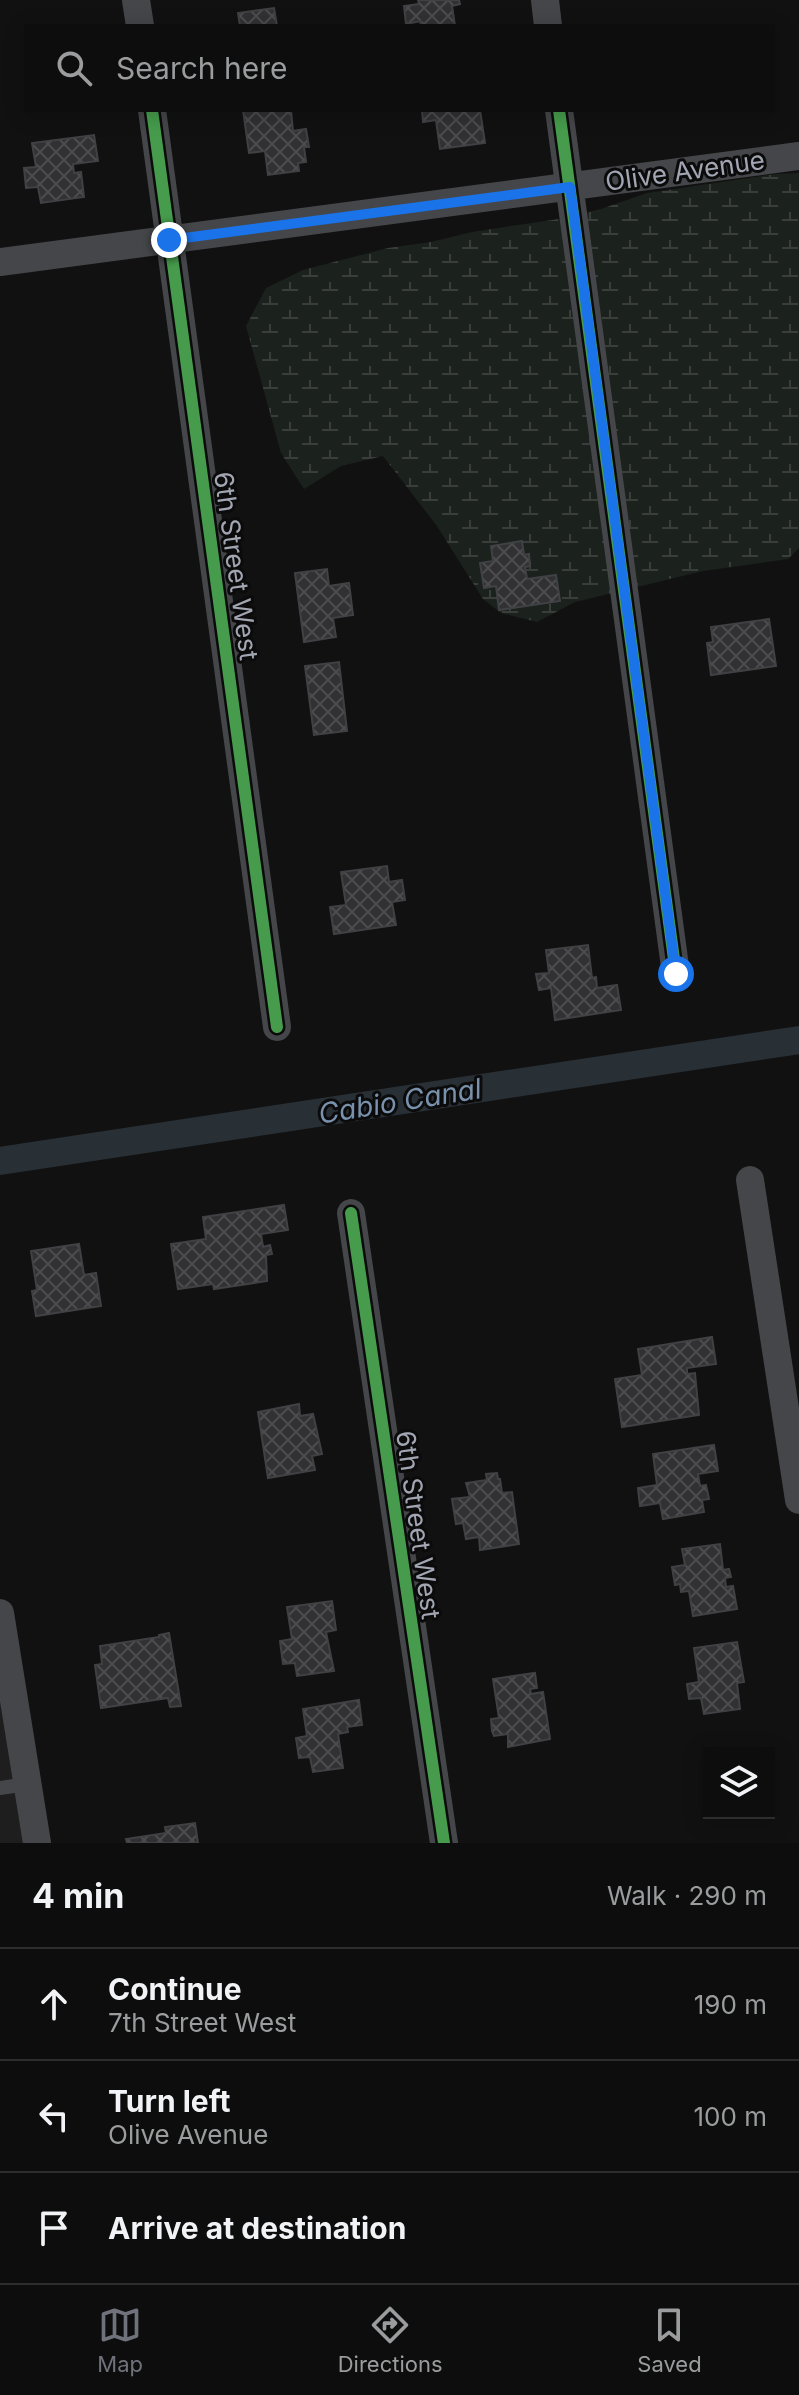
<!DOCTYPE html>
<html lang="en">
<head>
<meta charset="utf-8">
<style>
  :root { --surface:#0d0d0d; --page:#1b1b1b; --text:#f1f3f6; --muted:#9a9c9d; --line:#2d2d2e; --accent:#6f727a }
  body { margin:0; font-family:Inter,sans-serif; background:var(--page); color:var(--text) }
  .controls { position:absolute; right:24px; bottom:24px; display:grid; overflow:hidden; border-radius:0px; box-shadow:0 4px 20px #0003 }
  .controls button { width:72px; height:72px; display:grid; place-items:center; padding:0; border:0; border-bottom:2px solid var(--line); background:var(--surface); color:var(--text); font:40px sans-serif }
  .stop { position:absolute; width:24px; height:24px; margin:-18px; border:6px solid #1a73e8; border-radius:50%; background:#fff }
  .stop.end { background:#1a73e8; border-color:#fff; box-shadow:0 2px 8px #0008 }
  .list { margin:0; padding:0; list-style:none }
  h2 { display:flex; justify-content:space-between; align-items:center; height:104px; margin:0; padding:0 32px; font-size:34px }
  h2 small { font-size:26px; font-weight:400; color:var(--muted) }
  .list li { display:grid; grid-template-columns:52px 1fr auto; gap:24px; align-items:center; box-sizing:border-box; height:112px; padding:0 32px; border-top:2px solid var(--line) }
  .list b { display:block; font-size:30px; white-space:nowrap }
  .list p { margin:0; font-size:26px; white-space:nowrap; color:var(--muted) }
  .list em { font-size:26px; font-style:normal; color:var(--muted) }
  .icon { flex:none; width:44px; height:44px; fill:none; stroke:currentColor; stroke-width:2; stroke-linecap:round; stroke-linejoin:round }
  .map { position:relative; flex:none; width:799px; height:1843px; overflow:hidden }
  .search { position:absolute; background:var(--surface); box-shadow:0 4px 20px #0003; left:24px; right:24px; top:24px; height:88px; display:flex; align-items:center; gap:20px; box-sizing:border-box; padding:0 28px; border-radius:0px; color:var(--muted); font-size:30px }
  .sheet { height:440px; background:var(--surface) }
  nav { display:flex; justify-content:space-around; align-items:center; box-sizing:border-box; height:112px; border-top:2px solid var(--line); background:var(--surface); font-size:22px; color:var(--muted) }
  nav a { display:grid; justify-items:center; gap:4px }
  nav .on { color:var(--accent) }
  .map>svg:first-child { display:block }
  .built { fill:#1e1e1f }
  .wetland { fill:url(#wetland-marsh) }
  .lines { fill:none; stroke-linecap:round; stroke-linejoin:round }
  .canal { stroke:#282f35; stroke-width:28 }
  .building { fill:url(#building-cross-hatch); stroke:#404144; stroke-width:2 }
  .lane { stroke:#454649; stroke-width:14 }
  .street { stroke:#454649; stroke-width:28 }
  .cycleway-casing { stroke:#0b0b0c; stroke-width:17 }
  .cycleway { stroke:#469c4c; stroke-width:12 }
  .route { stroke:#1a73e8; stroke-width:10 }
  .labels { text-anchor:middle; stroke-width:6; stroke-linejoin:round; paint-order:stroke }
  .street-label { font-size:26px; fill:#a2a6b2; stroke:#0b0b0c }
  .water-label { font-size:28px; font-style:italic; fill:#7991ac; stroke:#0b0b0c }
</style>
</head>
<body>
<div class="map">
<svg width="799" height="1843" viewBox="0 0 799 1843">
  <defs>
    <pattern id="wetland-marsh" width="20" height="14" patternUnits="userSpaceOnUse" patternTransform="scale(2)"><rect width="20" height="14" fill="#1b211c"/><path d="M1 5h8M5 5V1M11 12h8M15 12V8" fill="none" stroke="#393e3b"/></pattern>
    <pattern id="building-cross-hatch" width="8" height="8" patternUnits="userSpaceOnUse" patternTransform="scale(2)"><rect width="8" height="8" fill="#313133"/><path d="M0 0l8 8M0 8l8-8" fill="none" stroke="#4c4c4e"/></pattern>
  </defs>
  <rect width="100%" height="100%" fill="#111"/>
  <path class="built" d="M0 1649 32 1843H0Z"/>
  <path class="wetland" d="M799 173V548L788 559 703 571 575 602 537 622 501 613 483 599 437 526 383 456 341 466 304 489 281 453 246 326 266 288 303 270 388 248 431 242 472 232 559 219 601 209 647 193 776 174Z"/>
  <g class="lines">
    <path class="canal" d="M0 1161 799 1040"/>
  </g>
  <path class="building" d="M418 0H459L460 4 452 6 455 26H420L421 21 406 24 404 6 419 4Z
    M274 8 277 26H240L238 13Z
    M243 110H291L293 131 306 129 309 147H304L306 162 298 163 299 171 268 175 265 151 249 153Z
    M422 110H480L485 143 440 149 436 120 423 122Z
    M94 135 98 161 73 164 74 173 81 172 84 197 41 203 38 187 26 188 24 168 36 167 32 143Z
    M522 541 524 555 529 554 530 566 525 567 527 579 556 575 560 601 499 610 496 586 484 588 480 563 493 561 491 546Z
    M327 569 329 586 349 583 353 615 333 618 336 637 304 642 295 573Z
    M769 619 776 666 711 675 707 643 713 642 711 627Z
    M339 662 347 731 314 735 305 666Z
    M387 866 389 882 402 880 405 900 392 902 396 925 334 934 330 907 346 905 341 872Z
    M588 945 592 978 596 977 597 988 617 985 621 1010 555 1020 551 988 539 990 536 974 549 973 546 950Z
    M284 1205 288 1230 261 1234 263 1247 270 1245 272 1254 266 1255 267 1281 214 1289 213 1284 178 1289 171 1244 206 1239 203 1217Z
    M79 1244 84 1275 96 1273 101 1306 36 1316 32 1291 37 1290 31 1251Z
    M712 1337 716 1364 687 1368V1374L695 1373 699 1415 622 1427 615 1379 642 1375 638 1349Z
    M299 1404 300 1416 313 1414 322 1454 312 1456 315 1470 268 1478 258 1412Z
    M714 1445 718 1471 698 1474 700 1486 706 1485 709 1499 702 1500 704 1512 663 1519 660 1503 640 1506 638 1488 657 1485 653 1454Z
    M497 1473 498 1479H500L502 1493 512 1492 519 1544 480 1550 479 1537 466 1539 463 1523 456 1524 452 1499 470 1497 466 1483 487 1480 486 1474Z
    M720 1544 723 1570 729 1569 731 1577 725 1578 726 1587 733 1586 737 1609 693 1616 689 1591 681 1592 680 1584 675 1585 672 1567 685 1565 682 1549Z
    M332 1601 336 1630 326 1632 334 1671 297 1676 295 1663 283 1664 280 1641 292 1639 287 1607Z
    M169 1633 181 1706 170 1707 168 1698 101 1708 95 1665 102 1664 100 1646 159 1637V1635Z
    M737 1642 744 1682 737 1683 740 1709 704 1714 701 1698 689 1699 687 1684 699 1682 694 1648Z
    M535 1673 537 1688 530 1689 531 1694 543 1692 550 1739 508 1747V1734L494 1736 492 1731 491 1719 499 1718 493 1679Z
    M359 1700 362 1725 347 1727 348 1732 338 1734 343 1768 313 1772 310 1757 299 1758 296 1738 307 1736 303 1709Z
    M195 1823 198 1843H127L126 1839 166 1833 165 1827Z"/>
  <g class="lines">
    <path class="lane" d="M0 1788 27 1784"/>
    <path class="street" d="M136 0 140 26
      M545 0 548 26
      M152 110 277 1027
      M559 110 676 974
      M0 262 799 156
      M750 1180 799 1500
      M351 1213 444 1843
      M0 1613 37 1843"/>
    <g class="cycleway-casing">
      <path id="cycleway" d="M152 110 277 1027
        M559 110 676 974
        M351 1213 444 1843"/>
    </g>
    <use href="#cycleway" class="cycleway"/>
  </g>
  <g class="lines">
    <path class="route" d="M169 240 570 187 676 974"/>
  </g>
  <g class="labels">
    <g class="street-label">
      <text transform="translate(685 171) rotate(-8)" y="9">Olive Avenue</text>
      <text transform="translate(236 566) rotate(82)" y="9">6th Street West</text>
      <text transform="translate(418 1525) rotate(82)" y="9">6th Street West</text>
    </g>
    <g class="water-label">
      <text transform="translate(400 1101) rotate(-9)" y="10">Cabio Canal</text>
    </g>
  </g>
</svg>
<div class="controls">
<button><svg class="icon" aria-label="layers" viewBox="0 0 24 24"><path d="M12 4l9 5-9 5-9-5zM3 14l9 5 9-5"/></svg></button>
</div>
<div class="stop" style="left:676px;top:974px"></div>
<div class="stop end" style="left:169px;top:240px"></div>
<div class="search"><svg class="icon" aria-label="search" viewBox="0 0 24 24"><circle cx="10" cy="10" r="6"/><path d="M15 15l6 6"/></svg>Search here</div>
</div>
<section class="sheet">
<h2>4 min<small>Walk · 290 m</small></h2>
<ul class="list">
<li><svg class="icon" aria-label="ahead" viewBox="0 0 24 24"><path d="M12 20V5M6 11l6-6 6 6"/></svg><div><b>Continue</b><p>7th Street West</p></div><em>190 m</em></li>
<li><svg class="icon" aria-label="left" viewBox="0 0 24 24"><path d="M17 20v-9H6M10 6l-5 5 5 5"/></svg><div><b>Turn left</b><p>Olive Avenue</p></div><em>100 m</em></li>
<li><svg class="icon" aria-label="arrive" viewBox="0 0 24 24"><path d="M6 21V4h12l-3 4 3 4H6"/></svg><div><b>Arrive at destination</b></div></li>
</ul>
</section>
<nav>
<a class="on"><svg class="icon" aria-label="map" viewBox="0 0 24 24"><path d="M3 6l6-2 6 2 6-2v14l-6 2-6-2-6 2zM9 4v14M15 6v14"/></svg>Map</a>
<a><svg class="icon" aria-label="directions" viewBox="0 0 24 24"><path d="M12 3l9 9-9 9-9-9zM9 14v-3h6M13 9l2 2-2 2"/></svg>Directions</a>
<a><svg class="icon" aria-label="saved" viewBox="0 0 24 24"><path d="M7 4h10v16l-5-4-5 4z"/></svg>Saved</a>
</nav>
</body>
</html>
